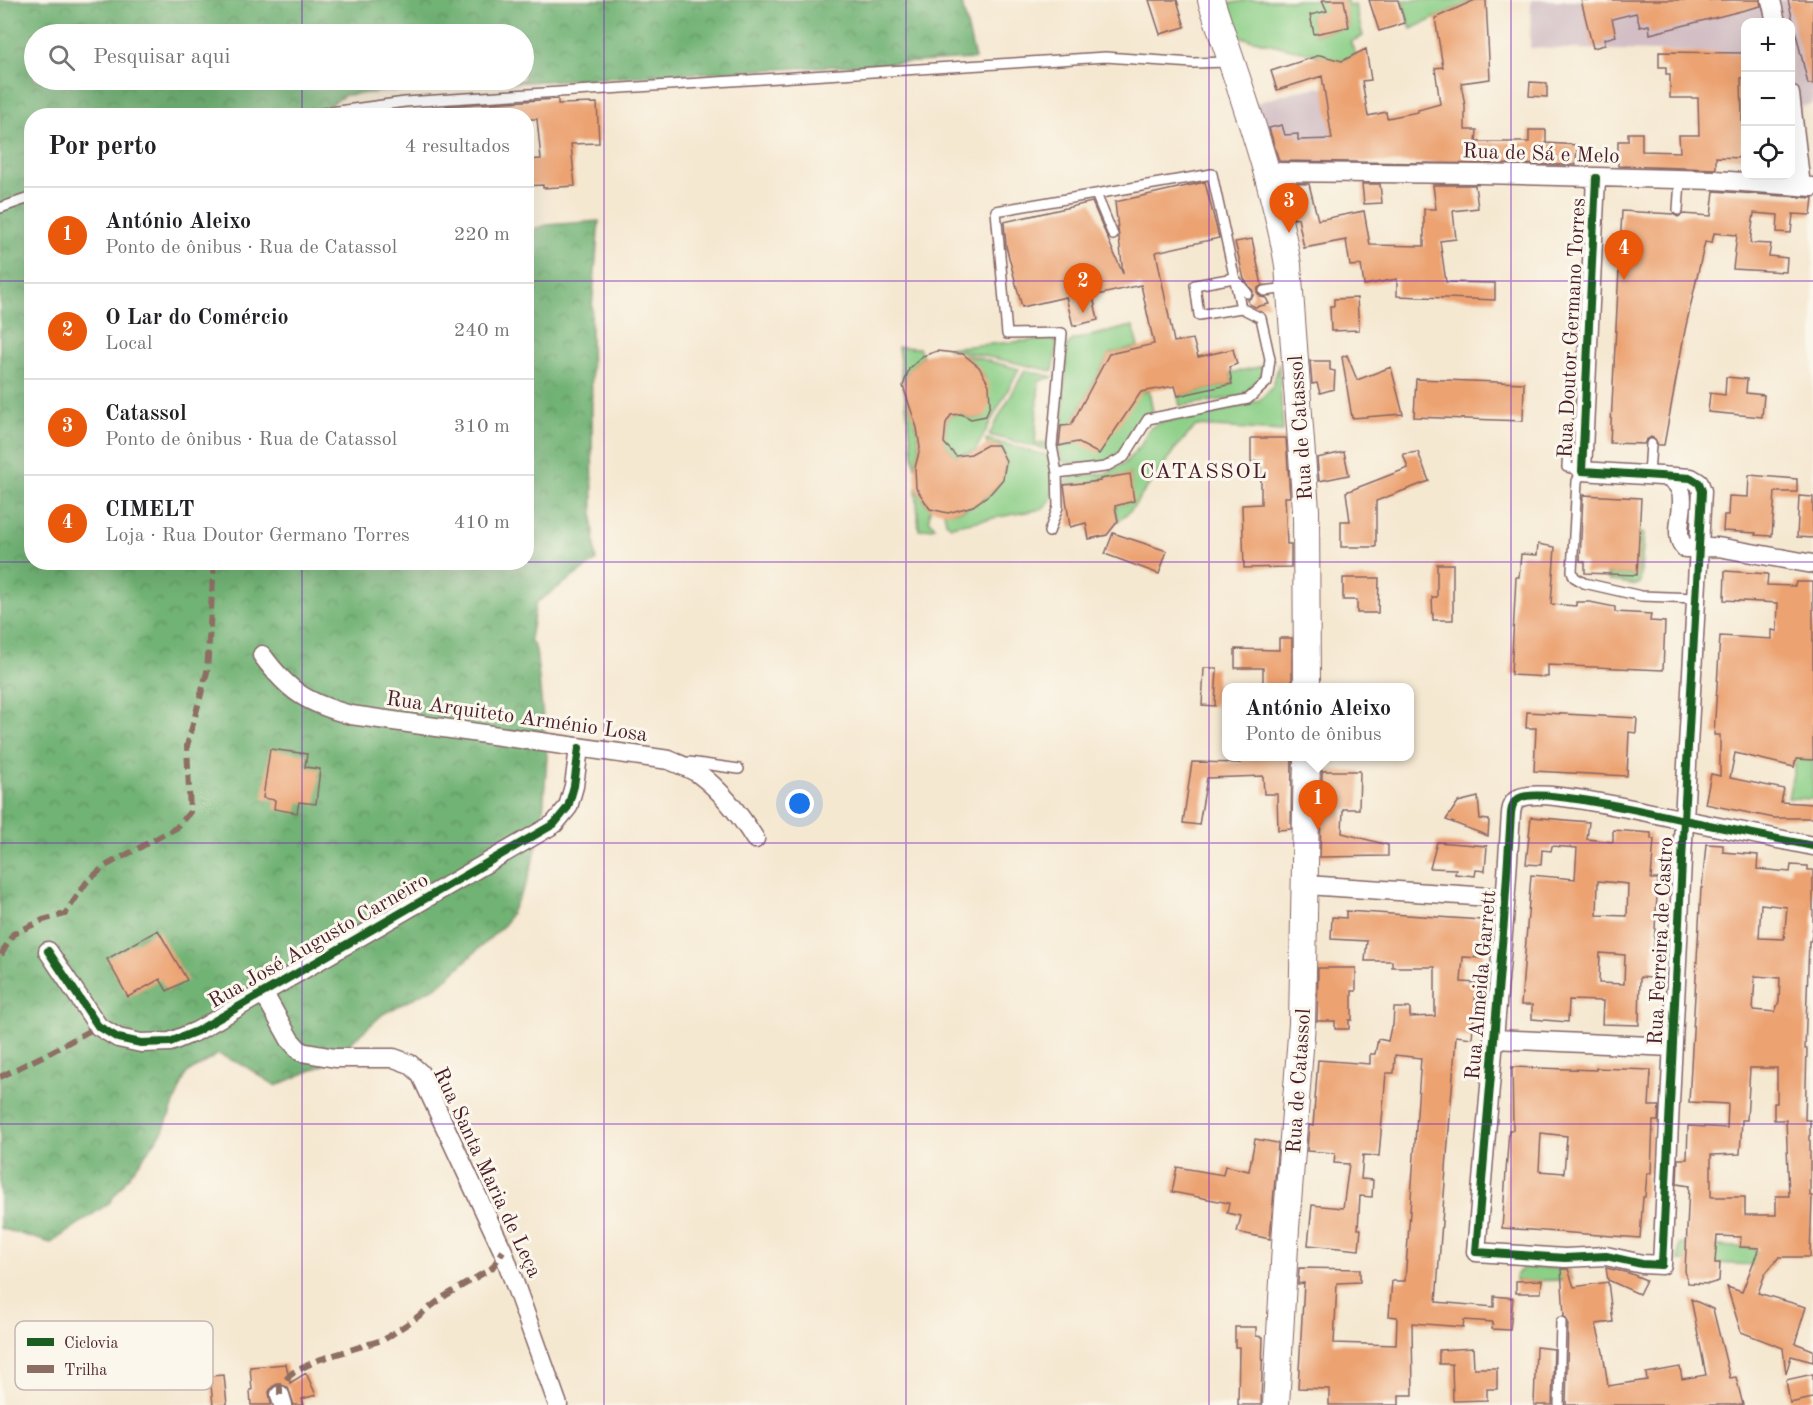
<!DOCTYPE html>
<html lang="pt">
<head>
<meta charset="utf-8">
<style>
  :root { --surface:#fff; --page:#f6f6f6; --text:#202124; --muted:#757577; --line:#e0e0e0; --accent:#ea580c }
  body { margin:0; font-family:"Old Standard TT",serif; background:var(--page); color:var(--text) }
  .controls { position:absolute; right:18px; top:18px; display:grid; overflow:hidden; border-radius:12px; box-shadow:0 6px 24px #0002 }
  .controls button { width:54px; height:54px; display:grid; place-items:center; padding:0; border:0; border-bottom:2px solid var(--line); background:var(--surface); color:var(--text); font:30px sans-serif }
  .you { position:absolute; left:800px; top:804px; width:21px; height:21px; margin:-15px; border:4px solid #fff; border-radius:50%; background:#1a73e8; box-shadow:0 0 0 9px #1a73e833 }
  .badge { display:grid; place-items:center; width:39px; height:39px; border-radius:50%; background:var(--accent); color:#fff; font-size:20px; font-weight:700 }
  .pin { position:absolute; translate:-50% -50px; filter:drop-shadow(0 2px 3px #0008) }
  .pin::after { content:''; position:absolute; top:32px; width:21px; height:18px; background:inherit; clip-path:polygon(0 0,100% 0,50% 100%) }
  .popup { position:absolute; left:1222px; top:683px; width:192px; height:78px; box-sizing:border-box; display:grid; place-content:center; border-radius:12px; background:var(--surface); filter:drop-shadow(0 2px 4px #0005); font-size:20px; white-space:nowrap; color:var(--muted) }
  .popup b { font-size:22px; color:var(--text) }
  .popup::after { content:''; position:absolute; left:50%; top:100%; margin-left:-12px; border:12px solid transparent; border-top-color:var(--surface) }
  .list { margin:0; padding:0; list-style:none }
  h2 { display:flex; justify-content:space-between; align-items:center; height:78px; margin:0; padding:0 24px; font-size:26px }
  h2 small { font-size:20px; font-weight:400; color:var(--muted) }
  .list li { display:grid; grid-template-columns:39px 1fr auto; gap:18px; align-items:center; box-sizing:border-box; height:96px; padding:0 24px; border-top:2px solid var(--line) }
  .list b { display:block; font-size:22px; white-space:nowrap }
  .list p { margin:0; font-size:20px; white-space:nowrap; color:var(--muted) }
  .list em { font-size:20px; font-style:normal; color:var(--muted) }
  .icon { flex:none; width:33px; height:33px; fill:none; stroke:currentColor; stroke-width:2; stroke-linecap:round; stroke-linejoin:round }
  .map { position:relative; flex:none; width:1813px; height:1405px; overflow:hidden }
  .search { position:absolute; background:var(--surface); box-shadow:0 6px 24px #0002; left:24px; top:24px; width:510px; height:66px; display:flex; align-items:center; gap:15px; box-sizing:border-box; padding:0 21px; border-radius:33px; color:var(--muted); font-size:22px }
  .panel { position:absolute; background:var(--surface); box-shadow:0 6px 24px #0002; left:24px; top:108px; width:510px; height:462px; border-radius:24px }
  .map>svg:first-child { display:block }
  .industrial { fill:#d2bec4 }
  .green { fill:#8ccf87; stroke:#6b7759; stroke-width:1.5; fill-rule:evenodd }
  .forest { fill:url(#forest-crowns); stroke:#5e6850; stroke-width:1.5; fill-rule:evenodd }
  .building { fill:#eca271; fill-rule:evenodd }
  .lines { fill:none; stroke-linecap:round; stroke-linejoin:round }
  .service-casing { stroke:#866565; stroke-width:12 }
  .minor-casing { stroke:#866565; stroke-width:21 }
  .secondary-casing { stroke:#866565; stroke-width:28 }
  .service { stroke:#fff; stroke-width:9 }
  .minor { stroke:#fff; stroke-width:18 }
  .secondary { stroke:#fff; stroke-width:26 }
  .quiet { stroke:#8d6e63; stroke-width:6; stroke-dasharray:12 6; stroke-linecap:butt }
  .cycleway-casing { stroke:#fbf7ec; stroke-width:11 }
  .cycleway { stroke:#1b5e20; stroke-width:8 }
  .grid { fill:none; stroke:#7b2cbf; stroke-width:1.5; stroke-opacity:0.55 }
  .labels { text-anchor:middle; stroke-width:6; stroke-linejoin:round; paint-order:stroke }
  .street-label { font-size:21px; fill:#4a1f2b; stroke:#fbf7ec }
  .neighbourhood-label { font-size:22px; letter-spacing:1.5px; fill:#4a1f2b; stroke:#fbf7ec }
  .key { fill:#fbf7ec; stroke:#c6b6b2; stroke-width:1.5 }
  .key-label { font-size:16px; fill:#4a1f2b }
</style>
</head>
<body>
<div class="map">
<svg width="1813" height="1405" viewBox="0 0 1813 1405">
  <defs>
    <pattern id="forest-crowns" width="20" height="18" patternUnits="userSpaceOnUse" patternTransform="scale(1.5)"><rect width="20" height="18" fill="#71b274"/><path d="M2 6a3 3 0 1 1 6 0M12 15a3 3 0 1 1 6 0" fill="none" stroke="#5f905f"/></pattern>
  </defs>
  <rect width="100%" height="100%" fill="#fbf7ec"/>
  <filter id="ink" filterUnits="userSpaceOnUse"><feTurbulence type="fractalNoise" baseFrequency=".0167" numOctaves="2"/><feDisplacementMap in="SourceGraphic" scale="12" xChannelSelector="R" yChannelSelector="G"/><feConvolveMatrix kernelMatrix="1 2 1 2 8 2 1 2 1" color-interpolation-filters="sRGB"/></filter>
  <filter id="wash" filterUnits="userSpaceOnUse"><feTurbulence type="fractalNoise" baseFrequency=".008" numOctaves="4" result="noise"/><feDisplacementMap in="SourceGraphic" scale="24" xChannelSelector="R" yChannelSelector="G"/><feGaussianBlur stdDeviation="1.35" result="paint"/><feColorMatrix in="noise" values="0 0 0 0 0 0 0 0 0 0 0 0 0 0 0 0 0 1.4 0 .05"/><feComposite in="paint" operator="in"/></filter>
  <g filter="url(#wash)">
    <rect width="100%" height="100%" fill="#f5e8d1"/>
    <path class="industrial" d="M1531 0H1769L1774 22H1746L1745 53 1530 48Z
      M1772 0H1813V104L1795 108 1791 84 1790 22H1778Z
      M1344 84 1358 171 1279 170 1247 106 1295 91Z"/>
    <path class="green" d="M1247 0H1347L1348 6 1355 5 1363 36 1350 42 1356 54 1342 61 1233 35 1223 5ZM1345 8 1349 27 1315 34 1310 15Z
      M1402 0H1475L1411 29Z
      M1133 326 1138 347 1109 354 1071 425 1062 426 1067 345 1073 340Z
      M1046 339 1055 340 1057 346 1053 371 947 348Z
      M898 347 919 348 923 356 909 369 903 386 917 428 920 448 915 468Z
      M963 354 1019 369 975 451 956 456 944 443 946 423 951 415 961 414 971 419 985 416C989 382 991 376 963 354Z
      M1279 363 1283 431 1196 426 1175 449 1131 510 1118 521 1115 506 1133 501 1130 474 1099 479 1100 485 1079 483 1062 485 1065 481 1073 477 1107 473 1125 463 1141 445 1148 430 1158 423 1218 412 1260 400 1273 386Z
      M1264 366 1259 383 1239 397 1180 406 1178 396 1232 384 1230 373Z
      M1025 370 1053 377 1039 381 1035 444 1049 442V450L989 435Z
      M1149 391 1153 412 1145 414 1121 454 1107 463 1079 464 1063 462 1057 446 1077 442 1141 392Z
      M986 439 1049 456C1051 473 1060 500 1042 509L951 526 946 522 944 512C969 515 1006 489 1006 463 1006 457 1001 450 999 445H987Z
      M916 488 930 509 929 519 935 527 919 530Z
      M1639 533H1644L1640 583 1636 585 1609 580 1607 578V574L1637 575Z
      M1796 759 1813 760V799L1788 798Z
      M1679 1244 1754 1248 1758 1253 1753 1265 1678 1261Z
      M1524 1267 1568 1269 1572 1280 1516 1281 1515 1276Z"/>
    <path class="forest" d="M0 0H961L975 59 468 85 345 95 323 109 324 115 32 116V562H526L527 231 547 225 599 221 591 321 593 522 596 561 536 603 530 639 536 650 547 757 542 827 527 882 505 924 441 984 383 1014 328 1063 276 1086 245 1066 218 1054 186 1074 163 1131 109 1203 51 1243 0 1228ZM34 34H524V80H34Z"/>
    <g id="blocks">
      <path class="building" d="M1149 0H1177L1185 27 1160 34Z
        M1322 0H1344L1349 27 1314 34 1310 15 1327 11Z
        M1369 0H1398L1405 23 1379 31Z
        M1475 0H1486L1490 79 1461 83 1465 106V130H1477L1476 142H1529V130H1546V143L1577 145 1576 165 1279 161 1269 128 1282 125 1285 135 1298 134V140L1332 139 1322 76 1277 90 1271 71 1320 55 1342 61 1366 49 1371 80 1362 81 1368 116 1386 112 1387 118 1418 112V110L1440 104 1435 68 1443 67 1435 18Z
        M1581 0H1760L1761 6 1650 34 1649 25 1640 27 1636 13 1612 19 1616 36 1605 39V45L1593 48Z
        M1788 0H1813V84H1808Z
        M1659 52 1746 53V78H1741L1743 158 1716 157V169L1618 166V141H1628V133H1642V151L1680 152 1679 135H1699L1698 98H1670V74H1666V67H1659Z
        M1530 82 1547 83V97L1529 96Z
        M558 99V104L597 103 599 143 571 144 575 186 543 188V185L526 186V160L541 159 537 119H526V116H446V106Z
        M1205 182 1219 238 1156 252 1174 342 1193 339 1198 357 1233 349 1237 364 1229 367 1232 384 1178 396 1175 386 1141 392 1099 454 1077 442 1059 446 1061 426 1071 425 1109 354 1154 344 1141 285 1093 296 1098 320 1073 326 1066 297 1022 307 1006 246 1004 222 1092 202 1123 274 1115 202Z
        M1285 183 1309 184 1318 220 1364 211 1370 245 1424 246V209H1436L1433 185H1475L1478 208 1453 211 1456 239 1440 241 1446 282 1495 283V300L1397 296V279L1364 285 1361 265 1350 266 1346 240 1304 248 1298 218 1294 219Z
        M1362 184H1380L1382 203 1364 204Z
        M1714 191 1813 198 1811 215 1793 214 1791 233 1777 232 1778 215 1754 213 1750 243 1771 244 1769 256 1787 258 1786 272 1733 269 1737 235 1714 233 1712 243 1705 242 1685 330 1664 445H1658L1655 439 1651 437 1646 440 1644 444 1610 443 1622 211 1673 214 1678 217 1683 214 1711 216Z
        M1252 239 1262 285 1258 288 1257 292 1261 297 1266 298 1269 304 1255 307 1249 304 1248 300 1253 296V291L1244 279 1235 242Z
        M1357 298 1359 330 1331 331 1330 306H1334V299Z
        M937 351 963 354 979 367 989 385 990 405 986 416 971 419 961 414 951 415 946 423 944 443 956 456 971 454 987 445H998L1006 461 1003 479 991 493 973 506 948 513 930 509 916 488 915 468 920 448 917 428 903 386 909 369 923 356Z
        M1347 355 1357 380 1391 367 1403 414 1352 418 1342 357Z
        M1310 361H1330V370L1335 371 1334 389 1320 393 1317 383 1312 384Z
        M1726 377 1747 379 1746 393 1764 395 1762 417 1708 412 1710 393 1725 395Z
        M1416 379 1524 383 1523 421 1414 417Z
        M1251 438H1286L1290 497H1285L1287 544H1291V567L1244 568 1242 505 1261 504V461L1251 462Z
        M1344 452 1349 475 1319 481 1317 458Z
        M1418 452 1429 481 1376 501V547H1341V521H1350L1346 492 1408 468 1403 454Z
        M1130 474 1134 501 1115 506 1118 521 1107 535 1089 539 1086 523 1070 527 1064 485 1100 481V479Z
        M1749 475 1797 479V492H1775L1772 536 1755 535 1756 533 1723 531 1724 515H1728L1729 496 1748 497Z
        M1583 495 1641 498 1637 575 1585 573V562L1580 561Z
        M1799 496 1813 497V538L1797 537Z
        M1113 533 1167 551 1159 574 1105 554Z
        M1538 544 1555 547 1551 604 1576 606V602H1590L1615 607V612L1651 614 1650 621 1665 622 1663 670 1548 665V677L1511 675 1516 577H1519L1521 554 1537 555Z
        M1437 564H1453V620H1433L1432 597H1437Z
        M1725 571 1768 574 1767 585 1795 586 1796 582H1813V760L1796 759 1794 767 1735 753 1730 778 1784 789 1781 802 1813 804V818H1774L1705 804 1711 774 1720 776V735H1714L1720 636 1772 639V630L1777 631 1778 603 1724 600Z
        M1343 578H1379L1378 613H1357V600H1343Z
        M1279 638H1292V687H1263V668H1235V649L1279 650Z
        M1204 668H1217L1215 706 1202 705Z
        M1527 712 1637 718 1636 733 1629 732 1627 776 1534 771 1536 728H1526Z
        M270 749 307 754 305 767 320 769 316 804 299 802 297 813 274 809 275 800 263 798Z
        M1240 756H1292L1291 829 1278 830 1277 794H1264L1263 776 1207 778 1199 825 1183 823 1192 762 1240 763Z
        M1322 771H1360L1359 809H1343L1342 833 1388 845V856L1320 857Z
        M1478 797 1480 819 1489 820 1488 836 1446 820 1458 802Z
        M1531 817 1589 822 1587 839 1613 842V830L1651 833V839H1654L1651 879H1658L1652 978 1640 977 1639 1025 1602 1024 1603 1001 1569 1000 1568 1022 1532 1019V1005H1521L1531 875 1575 879 1577 848 1552 846 1551 851 1542 850 1541 865 1526 864ZM1598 881 1628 884 1627 916 1597 915ZM1600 953 1625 955 1624 984 1599 983Z
        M1437 842 1487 846 1485 871 1476 870 1475 876 1455 874 1456 869 1430 868Z
        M1706 844 1723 845V852L1758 855 1757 869 1790 872 1791 865 1808 866V870H1813V925L1811 941H1809L1805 1049H1807L1805 1120H1810V1196H1812L1810 1257H1779L1765 1274 1758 1293 1806 1307 1795 1343 1813 1350V1362L1791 1356 1786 1374 1783 1348 1741 1332 1727 1287 1742 1292 1759 1248 1740 1247 1741 1237 1717 1236 1715 1263H1720L1719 1281 1709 1284 1688 1283 1685 1271 1689 1186 1677 1184 1678 1159H1687L1688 1126 1727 1128 1728 1104 1689 1102 1701 888H1702ZM1761 904 1787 907 1784 939 1759 938ZM1755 976 1780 978 1779 1001 1775 1012 1753 1010ZM1750 1068H1777V1103H1774V1120H1786L1789 1196H1776V1215H1745V1197H1711V1155L1740 1154 1742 1120H1747Z
        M1346 911 1482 920 1481 929H1485L1483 958 1463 957 1461 982 1477 983 1475 1002 1472 1038 1456 1036 1436 1302 1494 1307V1296L1513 1298 1510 1330 1492 1329 1493 1322 1464 1320 1463 1327 1412 1323 1413 1395H1399V1405H1329V1389L1298 1388 1304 1283 1298 1284 1299 1268 1360 1269V1282L1337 1283 1334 1343 1396 1345 1397 1317 1389 1316 1392 1281H1405L1421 1058 1395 1055 1394 1073H1386L1379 1156 1363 1155 1361 1179 1373 1180 1372 1197 1360 1196 1358 1229H1361L1359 1250 1308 1245 1312 1205 1343 1208 1349 1164 1334 1163 1335 1153 1307 1151 1309 1125 1313 1126 1318 1060 1370 1064V1054H1375L1378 1039 1388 1041 1391 1027 1393 1026 1394 1008H1410V1017L1435 1016V967H1392V961H1365L1367 941 1331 939 1332 917 1346 918Z
        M158 930 187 980 167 991 160 979 128 997 107 959Z
        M1318 968H1356V991H1352V1020H1349V1029H1335V1021H1317Z
        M1512 1067 1596 1070V1068L1651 1070 1649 1106H1659L1658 1121H1653L1651 1173H1647L1645 1197H1643L1640 1238 1502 1228 1509 1130H1513ZM1541 1133 1567 1136 1564 1173 1539 1171Z
        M1255 1139 1278 1143 1270 1239 1237 1232 1241 1216 1227 1213 1229 1203 1172 1192 1177 1167 1223 1175 1225 1166 1249 1171Z
        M1606 1268 1629 1273 1646 1280 1639 1294 1608 1280Z
        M1561 1269H1568L1574 1287 1608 1282 1613 1322 1596 1324 1603 1352 1608 1386 1647 1380 1646 1373 1680 1367 1682 1379 1706 1375 1691 1299 1713 1309 1730 1378 1736 1377 1743 1405H1566L1568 1322 1564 1316Z
        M1542 1280 1541 1293H1516V1281Z
        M1235 1327H1256V1336L1263 1337 1261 1405H1238L1239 1347H1235Z
        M1536 1347 1554 1349 1552 1405H1534Z
        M1473 1348 1474 1368H1497V1389H1487V1400L1453 1401 1452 1364H1439V1350Z
        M286 1364 290 1383 306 1373 316 1395 302 1399 304 1405H294L288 1387 277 1384 272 1387 269 1392 271 1405H251L250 1390H252L250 1367Z
        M1813 1374V1398L1790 1403 1786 1380Z
        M224 1375 227 1405H213L210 1376Z"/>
    </g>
  </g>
  <g filter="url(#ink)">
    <use href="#blocks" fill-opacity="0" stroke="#866565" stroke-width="1.5"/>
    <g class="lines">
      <g class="service-casing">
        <path id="service" d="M301 116 405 102 1105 57 1193 63 1229 62
          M1096 194 1113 235
          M0 208 32 197
          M1678 210 1680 180
          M1264 291 1288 288
          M1241 308 1261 318 1270 359 1267 382 1248 399 1148 419 1124 457 1105 467 1057 473 1052 446 1062 333 1007 334 996 211 1212 174 1241 308 1199 315 1195 285 1234 278 1247 293
          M1583 416 1569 430 1567 467 1582 471 1577 481 1572 571 1574 577 1584 583 1641 596 1697 598
          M1649 475 1651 444
          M1049 532 1058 507 1057 473
          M689 762 739 769
          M1559 1405 1561 1322"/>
      </g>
      <g class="minor-casing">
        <path id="minor" d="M1771 0 1776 22
          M1790 94 1801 186
          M1267 172 1480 174 1715 180 1813 187
          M1596 178 1582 471 1691 478 1699 483 1702 491 1685 801 1684 820 1662 1265 1642 1264 1606 1256 1565 1258 1476 1252 1504 921 1511 813C1512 806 1513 801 1520 798 1540 787 1656 814 1684 820L1813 846
          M1663 476C1702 488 1666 530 1685 548L1718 547 1813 564
          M262 655C289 692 307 703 351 715L669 760C678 764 690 768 699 774 722 791 740 815 755 839
          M1306 885 1506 898
          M48 951 98 1026 118 1038 141 1043 170 1042 197 1031 554 824 568 807 574 786 579 748
          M263 992 290 1040 301 1052 335 1058H394L410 1064 420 1073 503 1251 558 1405
          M1493 1039 1672 1047
          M280 1395 283 1405"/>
      </g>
      <g class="secondary-casing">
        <path id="secondary" d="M1211 0C1239 87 1273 175 1288 265L1306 510 1307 688
          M1276 1405 1286 1228 1302 1023 1307 756"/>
      </g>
      <use href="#service" class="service"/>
      <use href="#minor" class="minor"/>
      <use href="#secondary" class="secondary"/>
      <path class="quiet" d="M1 955 13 934 43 920 65 914 86 883 105 866 176 828 190 812 187 746 207 672 214 562
        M0 1077 53 1051 98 1026
        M280 1395V1386L292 1373 318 1360 385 1339 416 1318 445 1296 492 1268 503 1251"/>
      <g class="cycleway-casing">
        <path id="cycleway" d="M1596 178 1582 471 1691 478 1699 483 1702 491 1685 801 1684 820 1662 1265 1642 1264 1606 1256 1565 1258 1476 1252 1504 921 1511 813C1512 806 1513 801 1520 798 1540 787 1656 814 1684 820L1813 846
          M48 951 98 1026 118 1038 141 1043 170 1042 197 1031 554 824 568 807 574 786 579 748"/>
      </g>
      <use href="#cycleway" class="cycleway"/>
    </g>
  </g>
  <path class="grid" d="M302 0V34M604 0V1405M906 0V1405M1209 0V1405M1511 0V1405M302 80V116M0 281H32M526 281H1813M0 562H32M302 562V1405M526 562H1813M0 843H1813M0 1124H1813"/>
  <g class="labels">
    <g class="street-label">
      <text transform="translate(1541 153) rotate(2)" y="7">Rua de Sá e Melo</text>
      <text transform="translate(1571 328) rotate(-87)" y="7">Rua Doutor Germano Torres</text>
      <text transform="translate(1300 428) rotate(-94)" y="7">Rua de Catassol</text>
      <text transform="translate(517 716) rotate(8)" y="7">Rua Arquiteto Arménio Losa</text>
      <text transform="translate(318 940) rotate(-30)" y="7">Rua José Augusto Carneiro</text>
      <text transform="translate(1660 941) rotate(-87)" y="7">Rua Ferreira de Castro</text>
      <text transform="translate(1480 985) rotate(-85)" y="7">Rua Almeida Garrett</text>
      <text transform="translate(1298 1081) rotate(-86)" y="7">Rua de Catassol</text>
      <text transform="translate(488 1172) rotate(65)" y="7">Rua Santa Maria de Leça</text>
    </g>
    <g class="neighbourhood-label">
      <text x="1204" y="478">CATASSOL</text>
    </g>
  </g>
  <rect x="15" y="1321" width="198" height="69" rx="9" class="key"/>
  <rect x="27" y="1338" width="27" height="8" fill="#1b5e20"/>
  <rect x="27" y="1365" width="27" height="8" fill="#8d6e63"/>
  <g class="key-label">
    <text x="64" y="1348">Ciclovia</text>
    <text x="64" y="1375">Trilha</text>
  </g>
</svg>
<div class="controls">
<button>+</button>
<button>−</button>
<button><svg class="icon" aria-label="locate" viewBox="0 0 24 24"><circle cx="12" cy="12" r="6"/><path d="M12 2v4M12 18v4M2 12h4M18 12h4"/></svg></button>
</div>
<div class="you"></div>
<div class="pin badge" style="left:1318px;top:830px">1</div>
<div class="popup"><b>António Aleixo</b>Ponto de ônibus</div>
<div class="pin badge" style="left:1083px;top:313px">2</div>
<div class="pin badge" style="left:1289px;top:233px">3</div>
<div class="pin badge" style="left:1624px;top:280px">4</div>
<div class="search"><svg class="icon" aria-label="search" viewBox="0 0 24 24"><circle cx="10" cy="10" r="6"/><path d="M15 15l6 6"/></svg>Pesquisar aqui</div>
<section class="panel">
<h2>Por perto<small>4 resultados</small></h2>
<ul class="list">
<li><span class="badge">1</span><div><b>António Aleixo</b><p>Ponto de ônibus · Rua de Catassol</p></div><em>220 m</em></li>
<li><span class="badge">2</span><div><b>O Lar do Comércio</b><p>Local</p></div><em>240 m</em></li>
<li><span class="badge">3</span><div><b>Catassol</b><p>Ponto de ônibus · Rua de Catassol</p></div><em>310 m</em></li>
<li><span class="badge">4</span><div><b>CIMELT</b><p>Loja · Rua Doutor Germano Torres</p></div><em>410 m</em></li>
</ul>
</section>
</div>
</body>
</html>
